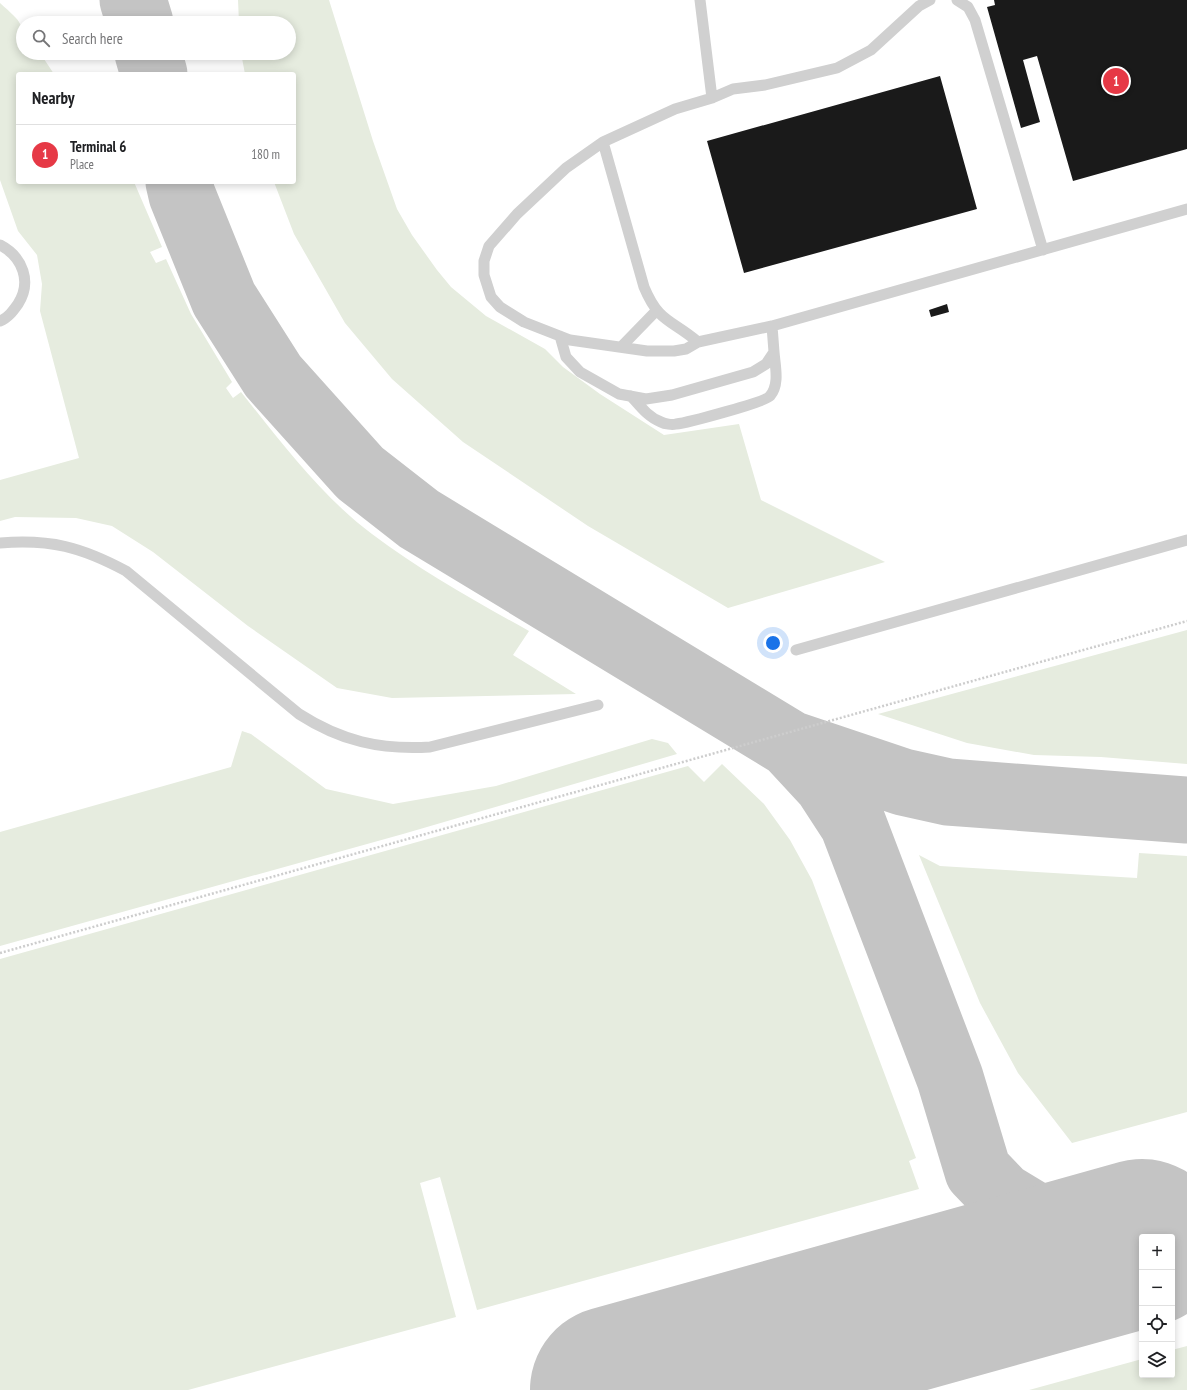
<!DOCTYPE html>
<html lang="en">
<head>
<meta charset="utf-8">
<style>
  :root { --surface:#fff; --page:#f6f6f6; --text:#202124; --muted:#757577; --line:#e0e0e0; --accent:#e63946 }
  body { margin:0; font-family:"PT Sans Narrow",sans-serif; background:var(--page); color:var(--text) }
  .controls { position:absolute; right:12px; bottom:12px; display:grid; overflow:hidden; border-radius:4px; box-shadow:0 2px 10px #0003 }
  .controls button { width:36px; height:36px; display:grid; place-items:center; padding:0; border:0; border-bottom:1px solid var(--line); background:var(--surface); color:var(--text); font:20px sans-serif }
  .you { position:absolute; left:773px; top:643px; width:14px; height:14px; margin:-10px; border:3px solid #fff; border-radius:50%; background:#1a73e8; box-shadow:0 0 0 6px #1a73e833 }
  .badge { display:grid; place-items:center; width:26px; height:26px; border-radius:50%; background:var(--accent); color:#fff; font-size:13px; font-weight:700 }
  .pin { position:absolute; translate:-50% -50%; border:2px solid #fff; box-shadow:0 1px 4px #0006 }
  .list { margin:0; padding:0; list-style:none }
  h2 { display:flex; justify-content:space-between; align-items:center; height:52px; margin:0; padding:0 16px; font-size:17px }
  h2 small { font-size:13px; font-weight:400; color:var(--muted) }
  .list li { display:grid; grid-template-columns:26px 1fr auto; gap:12px; align-items:center; box-sizing:border-box; height:60px; padding:0 16px; border-top:1px solid var(--line) }
  .list b { display:block; font-size:15px; white-space:nowrap }
  .list p { margin:0; font-size:13px; white-space:nowrap; color:var(--muted) }
  .list em { font-size:13px; font-style:normal; color:var(--muted) }
  .icon { flex:none; width:22px; height:22px; fill:none; stroke:currentColor; stroke-width:2; stroke-linecap:round; stroke-linejoin:round }
  .map { position:relative; flex:none; width:1187px; height:1390px; overflow:hidden }
  .search { position:absolute; background:var(--surface); box-shadow:0 2px 10px #0003; left:16px; top:16px; width:280px; height:44px; display:flex; align-items:center; gap:10px; box-sizing:border-box; padding:0 14px; border-radius:22px; color:var(--muted); font-size:15px }
  .panel { position:absolute; background:var(--surface); box-shadow:0 2px 10px #0003; left:16px; top:72px; width:280px; height:112px; border-radius:4px }
  .map>svg:first-child { display:block }
  .green { fill:#e6ecdf }
  .lines { fill:none; stroke-linecap:round; stroke-linejoin:round }
  .taxiway { stroke:#c4c4c4; stroke-width:67 }
  .runway { stroke:#c4c4c4; stroke-width:168 }
  .building { fill:#1a1a1a }
  .path { stroke:#cdcdcd; stroke-width:2.5; stroke-dasharray:2 2; stroke-linecap:butt }
  .service { stroke:#d0d0d0; stroke-width:11 }
</style>
</head>
<body>
<div class="map">
<svg width="1187" height="1390" viewBox="0 0 1187 1390">
  <rect width="100%" height="100%" fill="#fff"/>
  <path class="green" d="M238 0H329L373 141 397 209 412 235 437 270 451 287 486 316 545 349 563 367 600 394 664 435 739 424 761 500 885 562 728 608 588 526 463 442 392 379 345 323 294 234 274 182H294V74H245L241 53H289V23H239Z
    M0 3C23 24 23 21 23 53H40L54 74H18V182H134L162 247 150 252 156 263 166 259 191 314 232 382 226 388 233 398 241 392C281 442 320 495 372 534 421 571 475 601 529 631L513 655 576 694 392 698 337 688 248 626 153 552 112 526 76 518 15 517 0 521V480L79 458 40 311 42 284 37 255 18 231 0 180Z
    M1187 630V764L1101 757 1034 755 967 743 878 714Z
    M242 731 251 734 326 789 393 804 496 786 652 739 668 743 677 754 403 834 0 946V832L231 767Z
    M722 764 764 804 790 840 812 880 916 1158 909 1161 919 1189 477 1310 440 1177 420 1183 456 1317 188 1390H0V959L688 766 704 782Z
    M1139 853 1187 856V1112L1072 1143 1018 1073 980 1003 919 855 940 866 1137 878Z
    M1187 1346V1390H1029L1142 1359V1375H1172V1350Z"/>
  <g class="lines">
    <path class="taxiway" d="M133 0 140 23
      M148 53 154 74
      M179 182 182 195 224 299 273 376 360 473 419 519 790 744 827 784 853 824 950 1078 978 1171 1002 1196 1045 1222 1062 1229 1089 1235 1136 1238 1187 1228
      M790 744 903 782 948 792 1187 810"/>
    <path class="runway" d="M614 1390 1142 1243"/>
  </g>
  <path class="building" d="M994 0H1187V149L1073 181 1037 56 1023 60 1040 122 1021 128 987 7 995 5Z
    M940 76 977 209 744 273 707 141Z
    M947 304 949 312 931 317 929 310Z"/>
  <g class="lines">
    <path class="path" d="M0 953 1187 621"/>
    <path class="service" d="M700 0 712 98
      M930 0 919 6 871 50 837 68 765 85 733 89 712 98 675 109 603 142 566 168 517 214 489 246 484 261V275L491 297 500 307 524 322 570 340 647 351H674L686 349 698 342 772 326 1187 209
      M957 0 968 7 975 20 1043 250
      M603 142 644 287C659 323 671 319 698 342
      M0 245C23 257 32 282 18 304 13 311 8 318 0 321
      M560 336 566 357 580 372 619 394 646 399 672 395 753 372 766 364 774 352 772 326
      M622 346 656 311
      M631 396C640 406 648 417 661 422 665 424 672 425 676 424 687 423 765 402 770 396 780 384 775 366 774 352
      M0 543C51 539 81 547 126 571L299 714C341 741 380 750 430 747L598 705
      M796 650 1187 540"/>
  </g>
</svg>
<div class="controls">
<button>+</button>
<button>−</button>
<button><svg class="icon" aria-label="locate" viewBox="0 0 24 24"><circle cx="12" cy="12" r="6"/><path d="M12 2v4M12 18v4M2 12h4M18 12h4"/></svg></button>
<button><svg class="icon" aria-label="layers" viewBox="0 0 24 24"><path d="M12 4l9 5-9 5-9-5zM3 14l9 5 9-5"/></svg></button>
</div>
<div class="you"></div>
<div class="pin badge" style="left:1116px;top:81px">1</div>
<div class="search"><svg class="icon" aria-label="search" viewBox="0 0 24 24"><circle cx="10" cy="10" r="6"/><path d="M15 15l6 6"/></svg>Search here</div>
<section class="panel">
<h2>Nearby<small></small></h2>
<ul class="list">
<li><span class="badge">1</span><div><b>Terminal 6</b><p>Place</p></div><em>180 m</em></li>
</ul>
</section>
</div>
</body>
</html>
